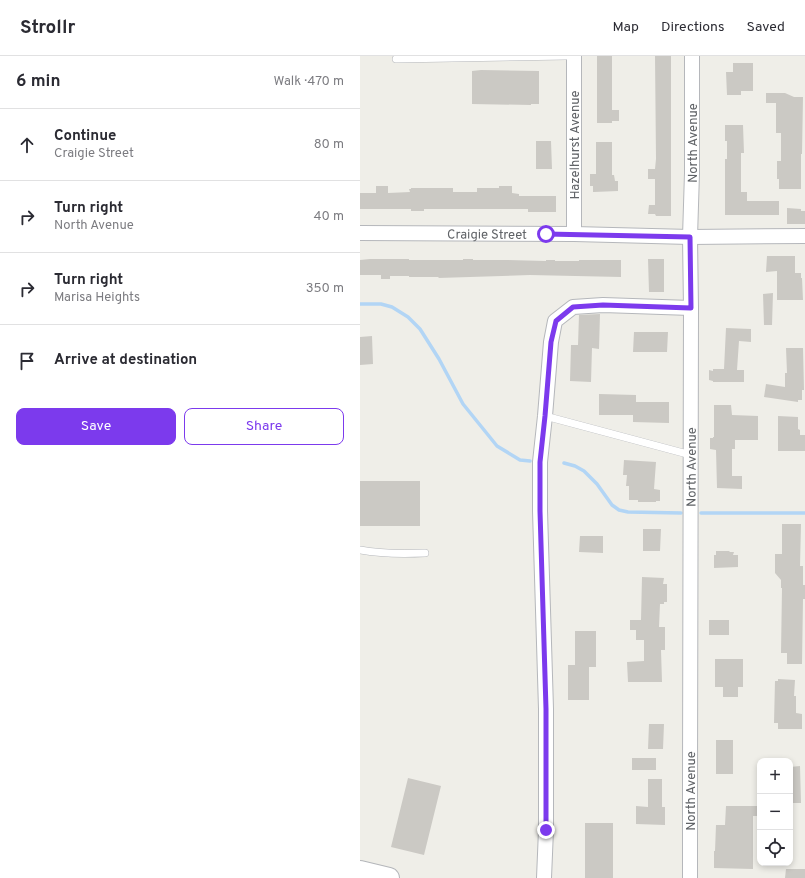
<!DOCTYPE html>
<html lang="en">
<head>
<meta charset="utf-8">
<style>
  :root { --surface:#fff; --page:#f2f2f3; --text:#2b2b33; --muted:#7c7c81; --line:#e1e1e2; --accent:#7c3aed }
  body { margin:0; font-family:Overpass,sans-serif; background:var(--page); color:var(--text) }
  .controls { position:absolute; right:12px; bottom:12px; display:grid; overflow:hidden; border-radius:8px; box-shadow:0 2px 6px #0003 }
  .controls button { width:36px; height:36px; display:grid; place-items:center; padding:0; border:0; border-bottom:1px solid var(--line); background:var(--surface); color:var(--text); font:20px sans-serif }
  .stop { position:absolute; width:12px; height:12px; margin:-9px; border:3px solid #7c3aed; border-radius:50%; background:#fff }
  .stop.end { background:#7c3aed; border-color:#fff; box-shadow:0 1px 4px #0008 }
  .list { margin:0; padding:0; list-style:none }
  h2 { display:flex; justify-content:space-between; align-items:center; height:52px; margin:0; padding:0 16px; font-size:17px }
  h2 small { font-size:13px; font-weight:400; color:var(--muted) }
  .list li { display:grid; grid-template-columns:26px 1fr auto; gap:12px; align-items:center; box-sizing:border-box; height:72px; padding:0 16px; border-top:1px solid var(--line) }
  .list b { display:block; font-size:15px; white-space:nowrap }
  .list p { margin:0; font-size:13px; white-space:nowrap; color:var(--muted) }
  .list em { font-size:13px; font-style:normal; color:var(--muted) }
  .actions { display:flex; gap:8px; padding:12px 16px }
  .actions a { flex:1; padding:9px 0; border:1px solid var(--accent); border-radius:8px; text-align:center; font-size:14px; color:var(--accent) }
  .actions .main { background:var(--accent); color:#fff }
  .icon { flex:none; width:22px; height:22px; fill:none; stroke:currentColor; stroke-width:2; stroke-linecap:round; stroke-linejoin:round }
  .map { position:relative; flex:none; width:445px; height:822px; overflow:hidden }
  header { display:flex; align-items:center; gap:24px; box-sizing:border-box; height:56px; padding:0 20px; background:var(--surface); border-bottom:1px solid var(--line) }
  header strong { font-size:19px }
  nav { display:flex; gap:22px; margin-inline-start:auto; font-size:14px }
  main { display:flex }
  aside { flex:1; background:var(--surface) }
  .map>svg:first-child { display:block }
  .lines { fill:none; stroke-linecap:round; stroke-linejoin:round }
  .stream { stroke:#b2d5f5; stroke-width:3.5 }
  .building { fill:#cbc9c4 }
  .lane-casing { stroke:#b5b7bb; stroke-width:8 }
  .street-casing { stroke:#b5b7bb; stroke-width:16 }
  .secondary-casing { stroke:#b4b6ba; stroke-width:22 }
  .lane { stroke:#fff; stroke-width:7 }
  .street { stroke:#fff; stroke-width:14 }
  .secondary { stroke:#fff; stroke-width:20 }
  .route { stroke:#7c3aed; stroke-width:5 }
  .labels { text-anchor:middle; stroke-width:3; stroke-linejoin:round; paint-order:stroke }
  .street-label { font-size:13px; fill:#5f6266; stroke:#fff }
</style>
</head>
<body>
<header>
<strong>Strollr</strong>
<nav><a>Map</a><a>Directions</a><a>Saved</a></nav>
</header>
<main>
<aside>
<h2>6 min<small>Walk · 470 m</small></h2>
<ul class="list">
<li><svg class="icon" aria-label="ahead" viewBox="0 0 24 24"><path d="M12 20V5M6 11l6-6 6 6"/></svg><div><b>Continue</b><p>Craigie Street</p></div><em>80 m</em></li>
<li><svg class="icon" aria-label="right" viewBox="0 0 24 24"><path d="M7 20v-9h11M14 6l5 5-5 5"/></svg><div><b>Turn right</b><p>North Avenue</p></div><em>40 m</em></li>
<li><svg class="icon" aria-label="right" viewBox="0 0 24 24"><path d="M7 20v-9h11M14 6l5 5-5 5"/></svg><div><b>Turn right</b><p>Marisa Heights</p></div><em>350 m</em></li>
<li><svg class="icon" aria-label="arrive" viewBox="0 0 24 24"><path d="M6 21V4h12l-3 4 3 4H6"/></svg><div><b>Arrive at destination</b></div></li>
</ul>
<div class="actions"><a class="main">Save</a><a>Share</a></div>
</aside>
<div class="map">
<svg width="445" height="822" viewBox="0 0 445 822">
  <rect width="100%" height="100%" fill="#efeee8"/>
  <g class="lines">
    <path class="stream" d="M0 248H21L32 251 48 261 60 273 79 303 103 348 137 390 160 404 170 405
      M204 407 215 410 224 415 237 428 252 449 259 454 268 456 321 457
      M341 457H445"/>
  </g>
  <path class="building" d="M237 0H252V54H259V65H252V67H237Z
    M295 0H311V160H296L295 158H288L289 149H295V123H288V113H295L296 103Z
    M373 7H393V35H381V39H367L366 16H373Z
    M121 14 179 15V48H171V49L112 48V15Z
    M406 37H425L434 41H443L442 98H441V133H419V123H417V105H421V77H416V47H406Z
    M365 69H383L384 97H381V136H387V145H419V159H365V103H367V85H365Z
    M176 85H191L192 113H176Z
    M236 86H252V119H254L255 125H258V135L234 136H233V130H230V118H236Z
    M16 130H28V137L50 136 49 133H51V132H93V136H117V132H139V130H152V137L159 138V140H196V156H168V153H64V155H51V153H0V137H16Z
    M427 152 441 153V155H445V168H427Z
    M407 200H435V217H441V222H442L443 244H417V215L406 216Z
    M10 203H49V204H103V203H113V204H145L186 205V204H195V205H219V204H261V221L170 219 78 222 79 221H49V220H30V223H21V219H0V204Z
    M288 203H304V236H289Z
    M413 237 412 269H404L403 238Z
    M240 258 239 293 232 292 231 326 210 325 211 289H218L219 259Z
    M366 272 391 273V286L379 285 377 314H384V326H353V325L349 324V314L353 315V313H364Z
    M274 276H308L307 296H273Z
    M12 280 13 308 0 309V281Z
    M426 292H443L444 334H442V344H438V346L404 341 406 328 425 331V317H427Z
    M239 338 276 339V346H309V367L273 366V359H239Z
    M354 349H371L372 359 398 360V384H375V393H372V420H382V433L357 432 356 394 350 393V382H353V381H354Z
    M418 360 438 361V373L440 374V379H445V395H418Z
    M264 404 296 406 294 433 300 434V445H296V446H278V444H269V430H266L267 419H263Z
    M0 425H60V470H0Z
    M422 468H441L440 510H443V529H445V543H443L442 608H427V597H421L422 532H421V524L415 517V498H422Z
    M283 473H301L300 495H283Z
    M220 480H243V497L219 496Z
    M356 495H369L370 496H374L373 499H378V511L354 512V499H356Z
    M282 521 304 522 303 528H307V546H304V548H300L299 571H305V594H301L302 626H268L267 606 284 605V584H276V574H270V564H281Z
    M349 564H369V579H349Z
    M215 575H236V611H229V644H208V609H215Z
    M355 603H383V631H378V641H363V631H355Z
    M418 623 435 624 434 640H436V657L442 658V673H418V667H414L415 625H418Z
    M289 668H304L303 693H288Z
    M356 684H373V718H356Z
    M272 702H296V714H272Z
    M440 710 441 747H430V711Z
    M48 722 81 730 64 799 31 791Z
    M288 723H302V751H305V769L276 768V750L288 751Z
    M366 750H400V760H393V813L354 812V795H355L356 769H365Z
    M225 767H253V822H225Z
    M426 813H445V822H425Z"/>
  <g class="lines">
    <g class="lane-casing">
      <path id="lane" d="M36 3 206 0
        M185 360 331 399
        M0 494C21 498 43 498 65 497"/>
    </g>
    <g class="street-casing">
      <g id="street">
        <path id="s1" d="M0 177 214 178 330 181 445 180"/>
        <path d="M214 178V0"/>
        <path d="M184 822 186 774V653L180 455V406L185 360 191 286 195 265 213 251 243 249 331 252"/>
        <path id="s2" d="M330 822V730L331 252 330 181 332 117V0"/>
      </g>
    </g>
    <g class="secondary-casing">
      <path id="secondary" d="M0 815 29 822"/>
    </g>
    <use href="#lane" class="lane"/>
    <use href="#street" class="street"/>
    <use href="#secondary" class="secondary"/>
  </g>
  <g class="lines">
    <path class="route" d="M186 178 330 181 331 252 243 249 213 251 196 265 191 286 185 360 180 406V455L186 653V774"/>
  </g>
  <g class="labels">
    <g class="street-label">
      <text dy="5" stroke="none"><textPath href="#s2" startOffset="735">North Avenue</textPath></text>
      <text transform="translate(214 89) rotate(-90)" y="5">Hazelhurst Avenue</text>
      <text dy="5" stroke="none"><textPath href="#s1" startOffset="127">Craigie Street</textPath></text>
      <text dy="5" stroke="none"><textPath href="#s2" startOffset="411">North Avenue</textPath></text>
      <text dy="5" stroke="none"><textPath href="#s2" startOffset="87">North Avenue</textPath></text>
    </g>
  </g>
</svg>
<div class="controls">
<button>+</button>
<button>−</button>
<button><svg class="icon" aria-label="locate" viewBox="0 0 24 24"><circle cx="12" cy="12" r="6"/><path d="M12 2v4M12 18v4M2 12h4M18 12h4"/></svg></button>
</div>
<div class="stop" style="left:186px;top:178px"></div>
<div class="stop end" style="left:186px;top:774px"></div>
</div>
</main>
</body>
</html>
